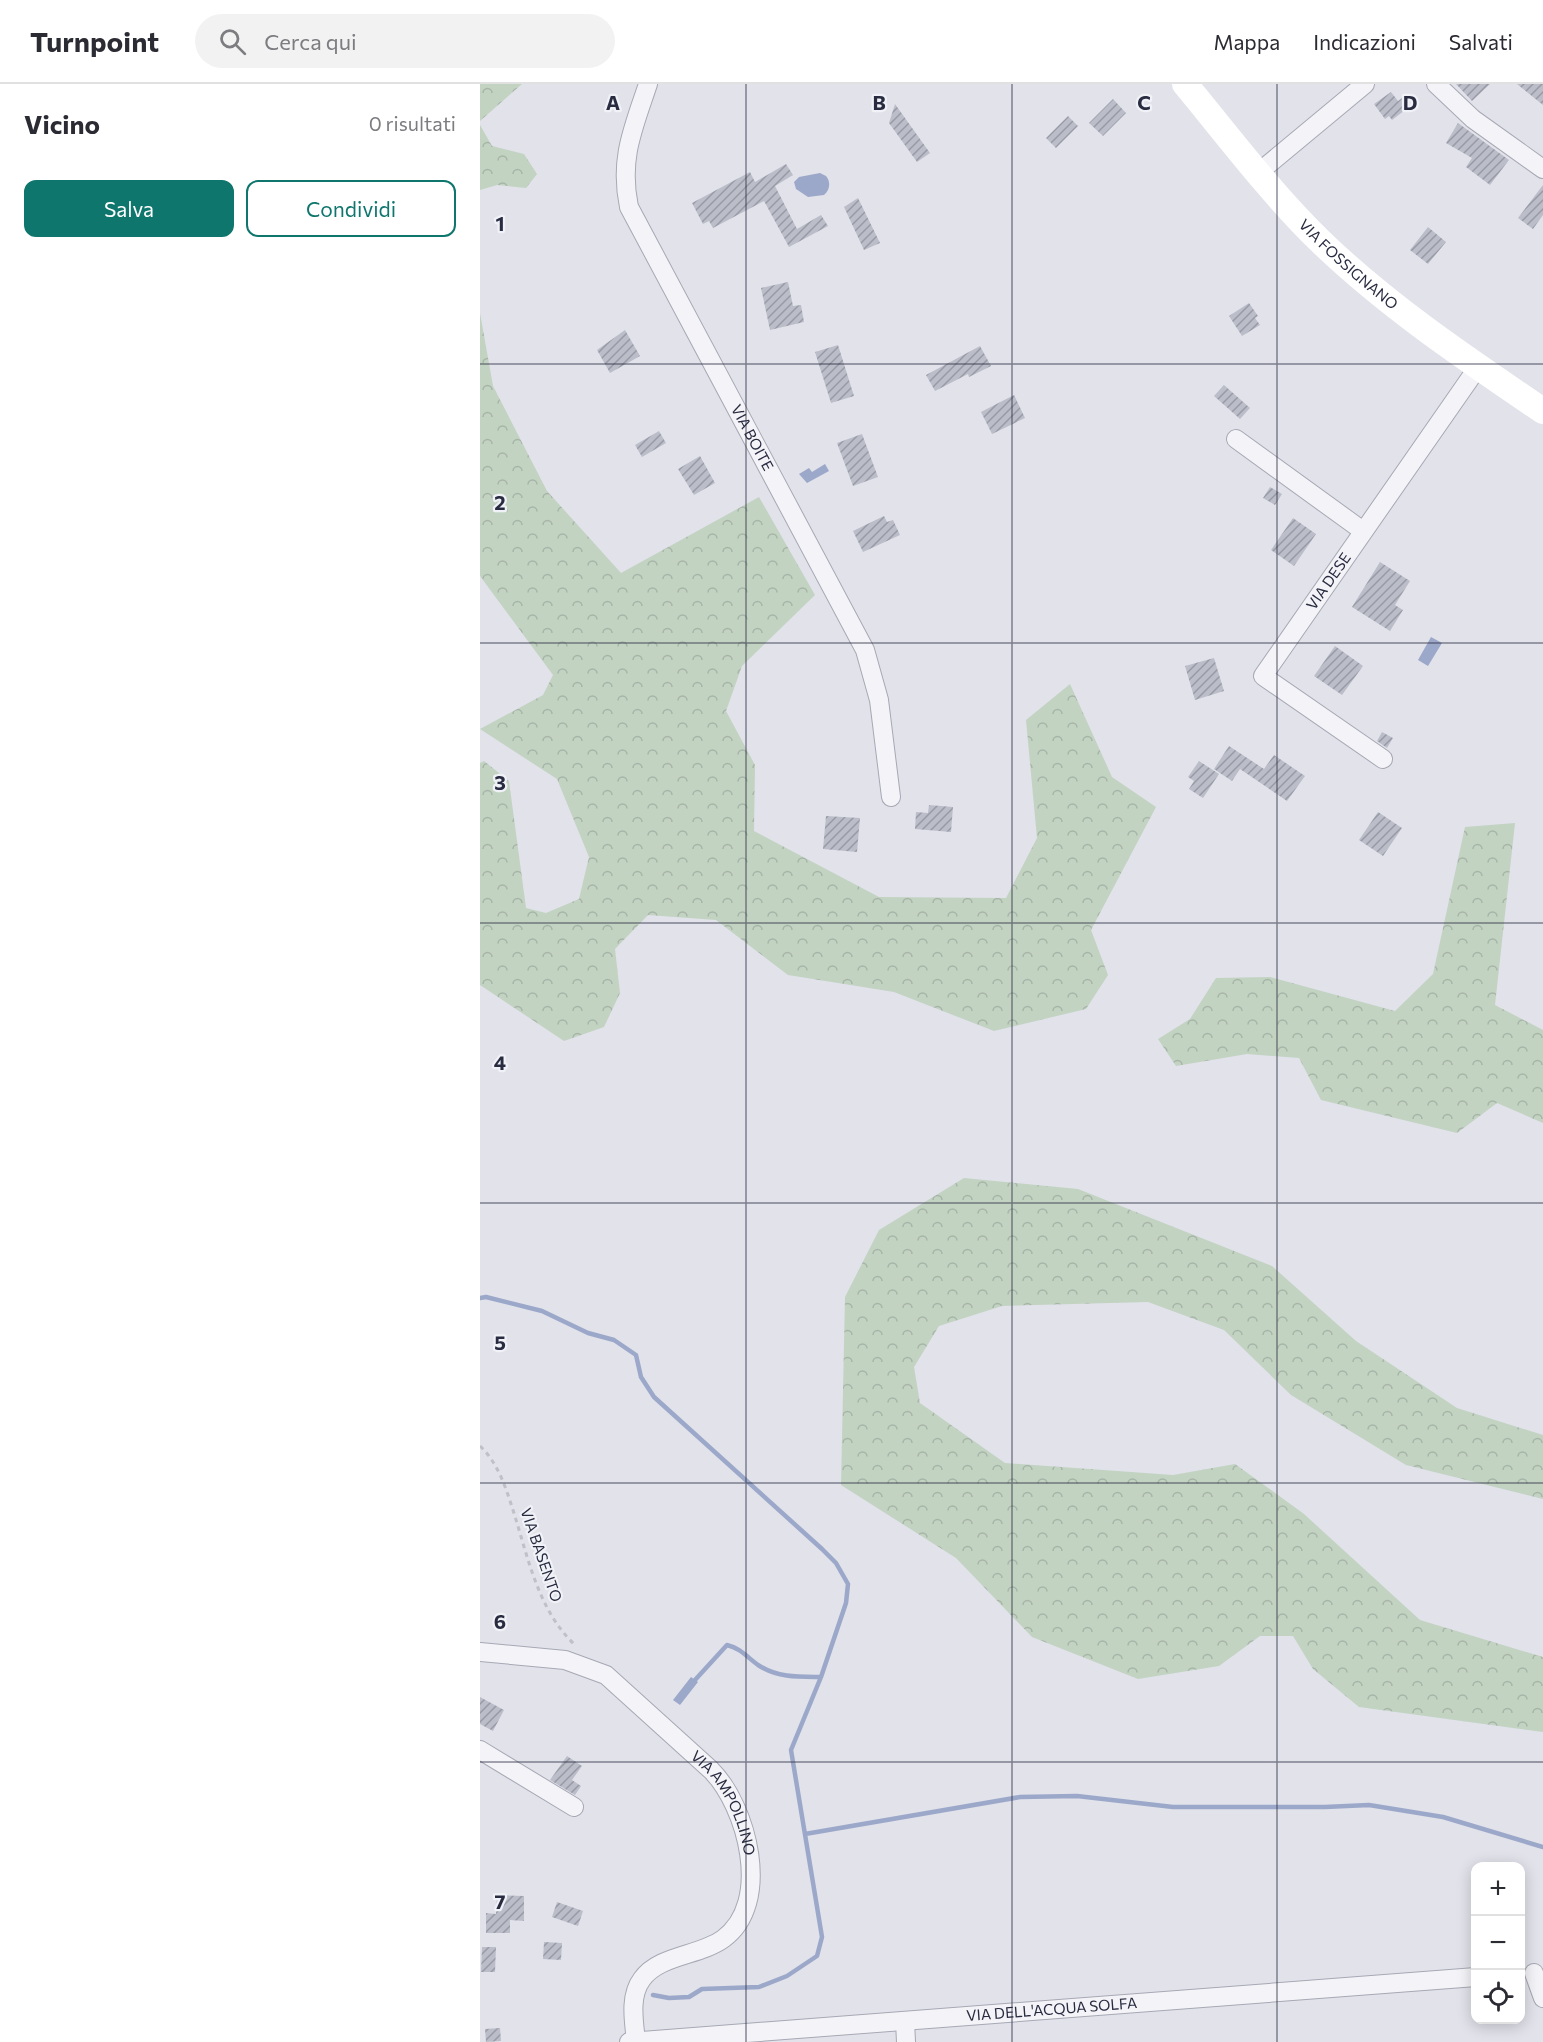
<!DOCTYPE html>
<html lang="it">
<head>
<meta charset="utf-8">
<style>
  :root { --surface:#fff; --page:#f2f2f3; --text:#2b2b33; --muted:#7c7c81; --line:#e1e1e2; --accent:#0f766e }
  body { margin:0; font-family:Commissioner,sans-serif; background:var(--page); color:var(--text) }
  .controls { position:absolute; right:18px; bottom:18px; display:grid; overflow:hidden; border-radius:12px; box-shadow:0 3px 15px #0003 }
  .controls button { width:54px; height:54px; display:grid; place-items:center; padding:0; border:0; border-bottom:2px solid var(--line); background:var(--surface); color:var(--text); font:30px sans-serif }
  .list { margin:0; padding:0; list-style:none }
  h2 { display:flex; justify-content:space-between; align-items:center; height:78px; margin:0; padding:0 24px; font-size:26px }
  h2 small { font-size:20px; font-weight:400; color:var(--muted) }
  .actions { display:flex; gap:12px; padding:18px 24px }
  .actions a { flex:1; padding:14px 0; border:2px solid var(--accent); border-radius:12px; text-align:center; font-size:21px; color:var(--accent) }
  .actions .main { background:var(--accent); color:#fff }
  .icon { flex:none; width:33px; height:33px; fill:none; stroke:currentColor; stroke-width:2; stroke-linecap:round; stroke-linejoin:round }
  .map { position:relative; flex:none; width:1063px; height:1958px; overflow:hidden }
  header { display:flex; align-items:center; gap:36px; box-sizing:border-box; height:84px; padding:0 30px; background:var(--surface); border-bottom:2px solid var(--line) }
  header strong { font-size:28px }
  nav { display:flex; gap:33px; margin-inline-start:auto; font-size:21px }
  .search { width:420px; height:54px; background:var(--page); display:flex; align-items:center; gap:15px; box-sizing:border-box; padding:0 21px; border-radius:33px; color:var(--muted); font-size:22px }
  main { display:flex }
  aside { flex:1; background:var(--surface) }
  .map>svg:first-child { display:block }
  .forest { fill:url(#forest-crowns) }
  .water { fill:#9ca8c9 }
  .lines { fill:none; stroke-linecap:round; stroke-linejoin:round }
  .stream { stroke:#9ca8c9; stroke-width:4.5 }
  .building { fill:url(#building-hatch) }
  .street-casing { stroke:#a6a8b4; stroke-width:20 }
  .path { stroke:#bfc0c8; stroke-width:3; stroke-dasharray:4.5 4.5; stroke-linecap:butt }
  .street { stroke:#f4f4f8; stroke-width:18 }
  .secondary { stroke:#fff; stroke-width:26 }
  .grid { fill:none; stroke:#292c41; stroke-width:1.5; stroke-opacity:0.55 }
  .labels { text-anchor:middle; stroke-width:4.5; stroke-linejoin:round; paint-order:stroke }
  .street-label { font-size:15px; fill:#292c41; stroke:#f0f2f7 }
  .grid-label { font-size:20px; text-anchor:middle; font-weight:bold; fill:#292c41; stroke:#f0f2f7; stroke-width:4.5; stroke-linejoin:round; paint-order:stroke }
</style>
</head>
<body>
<header>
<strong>Turnpoint</strong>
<div class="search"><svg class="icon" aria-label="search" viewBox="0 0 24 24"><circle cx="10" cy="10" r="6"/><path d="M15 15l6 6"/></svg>Cerca qui</div>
<nav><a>Mappa</a><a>Indicazioni</a><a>Salvati</a></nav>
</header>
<main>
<aside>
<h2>Vicino<small>0 risultati</small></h2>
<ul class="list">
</ul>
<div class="actions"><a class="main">Salva</a><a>Condividi</a></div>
</aside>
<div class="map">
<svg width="1063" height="1958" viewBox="0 0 1063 1958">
  <defs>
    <pattern id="forest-crowns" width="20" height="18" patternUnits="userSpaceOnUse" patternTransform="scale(1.5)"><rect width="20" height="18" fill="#c2d3c2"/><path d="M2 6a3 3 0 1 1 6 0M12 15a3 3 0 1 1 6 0" fill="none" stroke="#a7b5a8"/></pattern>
    <pattern id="building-hatch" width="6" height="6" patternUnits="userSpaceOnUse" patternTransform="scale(1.5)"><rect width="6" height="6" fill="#bbbdc9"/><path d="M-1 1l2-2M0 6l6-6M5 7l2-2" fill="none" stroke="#989aa5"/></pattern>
  </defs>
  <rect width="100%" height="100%" fill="#e1e2ea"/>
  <path class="forest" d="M0 0H42L0 37Z
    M0 41 12 62 44 70 57 90 46 104 17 101 0 106Z
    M0 229 13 302 67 407 141 489 279 413 335 511 262 582 246 627 275 681 274 747 399 813 526 814 557 754 546 636 590 600 632 693 676 723 611 846 628 891 606 925 514 947 414 908 308 891 236 836 168 831 135 865 140 909 124 943 84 957 0 901V679L4 677 29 697 46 824 66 829 99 815 109 773 77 695 0 645 63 611 73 591 0 492Z
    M1035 739 1015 921 1063 946V1039L1017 1019 977 1049 841 1016 819 974 767 970 696 982 678 955 710 935 736 894 790 893 915 927 953 890 985 743Z
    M484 1094 598 1105 792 1182 876 1257 977 1324 1063 1351V1415L926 1381 811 1311 744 1246 668 1218 522 1222 459 1242 434 1283 440 1319 525 1379 693 1391 755 1380 824 1430 940 1536 1063 1573V1648L879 1623 833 1585 813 1552H780L739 1582 658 1595 552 1553 476 1474 361 1401 365 1213 399 1146Z"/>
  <path class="water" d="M340 89 346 92C351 98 350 106 344 111L328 113 316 105 314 98 319 93Z
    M345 380 349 387 327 399 319 390 329 384 332 388Z
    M951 553 962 559 948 582 938 576Z
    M211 1593 218 1598 200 1621 193 1616Z"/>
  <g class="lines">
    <path class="stream" d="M0 1214 6 1213 62 1227 108 1249 134 1256 156 1271 161 1293 174 1313 342 1465 356 1479 368 1500 366 1519 341 1593 311 1666 342 1853 337 1872 307 1892 279 1903 222 1905 209 1913 189 1914 173 1911
      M215 1596 247 1561C260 1564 267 1573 278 1581 298 1594 319 1593 341 1593
      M325 1750 540 1713 597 1712 693 1723H845L889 1721 963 1733 1063 1763"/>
  </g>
  <path class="building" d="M976 0H1010L992 17Z
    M1037 0H1063V21Z
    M911 8 918 17 922 14 929 23 912 36 909 32 905 35 894 20Z
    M633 15 646 29 623 52 609 39Z
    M415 20 450 69 437 78 409 39Z
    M588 32 598 42 576 64 566 54Z
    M978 39 1029 76 1010 101 986 83 992 74 966 59Z
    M306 80 313 91 295 102 317 145 341 131 348 142 309 163 284 117 233 144 229 137 223 140 212 119 270 88 275 98Z
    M1063 101V131L1053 145 1038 134Z
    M378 114 400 159 384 166 364 123Z
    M948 143 966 158 948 180 930 166Z
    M308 198 313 222 321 221 324 238 290 246 281 204Z
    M769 219 778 232 775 234 780 241 762 252 749 232Z
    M145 246 160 272 130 289 117 266Z
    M358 261 374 312 351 319 335 268Z
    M500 262 511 282 489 293 488 290 455 307 446 291Z
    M744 301 770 324 760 335 734 312Z
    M534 311 545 334 512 350 501 328Z
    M179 347 186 359 162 373 155 361Z
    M382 350 398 393 373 402 357 359Z
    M220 372 235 399 214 411 198 385Z
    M790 403 802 410 795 421 783 414Z
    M404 432 407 438 413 436 420 451 383 468 373 447Z
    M813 434 836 450 814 482 791 466Z
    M900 478 930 497 915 521 923 526 910 547 872 523Z
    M855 562 883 582 862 611 834 592Z
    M734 574 744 607 715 616 705 582Z
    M902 648 913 654 907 664 897 657Z
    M749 662 784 685 794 671 825 692 807 717 760 685 752 697 734 685Z
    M719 677 739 690 723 714 709 705 714 697 708 693Z
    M449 721 473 723 471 748 435 745 436 728 448 729Z
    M898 728 922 744 903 772 879 756Z
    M346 732 380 734 377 768 343 765Z
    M0 1613 24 1626 13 1647 0 1640Z
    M87 1672 102 1682 92 1696 101 1702 95 1711 70 1696Z
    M17 1811 44 1812V1837L30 1836V1849H6V1829L16 1830Z
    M77 1818 103 1827 98 1842 72 1833Z
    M64 1858 82 1859 81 1876 63 1875Z
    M2 1863H16L15 1888H1Z
    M20 1944 21 1957 6 1958 5 1945Z"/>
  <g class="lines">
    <g class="street-casing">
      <g id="street">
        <path id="s1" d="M168 0C153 45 139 75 149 123L385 566 399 616 411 713"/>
        <path d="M956 0 993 35 1063 85"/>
        <path d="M778 89 885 0"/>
        <path d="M756 355 883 447"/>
        <path id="s2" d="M903 675 783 592 998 283"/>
        <path id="s3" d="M0 1568 85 1576 126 1591 231 1686C267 1722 293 1819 243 1855 219 1872 179 1871 162 1895 149 1912 154 1938 156 1957"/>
        <path d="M0 1666 94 1723"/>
        <path d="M1054 1889 1063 1914"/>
        <path d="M425 1937 426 1958"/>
        <path id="s4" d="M149 1958 996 1893"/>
      </g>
    </g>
    <path class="path" d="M0 1362C17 1378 25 1401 32 1423 48 1472 57 1525 95 1561"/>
    <use href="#street" class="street"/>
    <path class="secondary" id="s5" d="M705 0C748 52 790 108 839 156 906 221 985 274 1063 327"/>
  </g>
  <path class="grid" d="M266 0V1958M532 0V1958M797 0V1958M0 280H1063M0 559H1063M0 839H1063M0 1119H1063M0 1399H1063M0 1678H1063"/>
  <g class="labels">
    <g class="street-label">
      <text dy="5" stroke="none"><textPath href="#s5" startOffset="244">VIA FOSSIGNANO</textPath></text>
      <text dy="5" stroke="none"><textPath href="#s1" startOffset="388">VIA BOITE</textPath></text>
      <text dy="5" stroke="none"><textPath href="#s2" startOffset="261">VIA DESE</textPath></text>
      <text transform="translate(61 1471) rotate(71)" y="5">VIA BASENTO</text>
      <text dy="5" stroke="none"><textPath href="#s3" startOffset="306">VIA AMPOLLINO</textPath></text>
      <text dy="5" stroke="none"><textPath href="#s4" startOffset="424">VIA DELL'ACQUA SOLFA</textPath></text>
    </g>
  </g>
  <g class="grid-label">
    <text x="133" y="26">A</text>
    <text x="399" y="26">B</text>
    <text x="664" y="26">C</text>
    <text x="930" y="26">D</text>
    <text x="20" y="147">1</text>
    <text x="20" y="426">2</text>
    <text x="20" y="706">3</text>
    <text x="20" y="986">4</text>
    <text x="20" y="1266">5</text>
    <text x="20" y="1545">6</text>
    <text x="20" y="1825">7</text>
  </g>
</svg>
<div class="controls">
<button>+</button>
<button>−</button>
<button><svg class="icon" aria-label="locate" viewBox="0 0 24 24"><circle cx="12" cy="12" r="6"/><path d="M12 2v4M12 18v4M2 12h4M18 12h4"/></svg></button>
</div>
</div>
</main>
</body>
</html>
